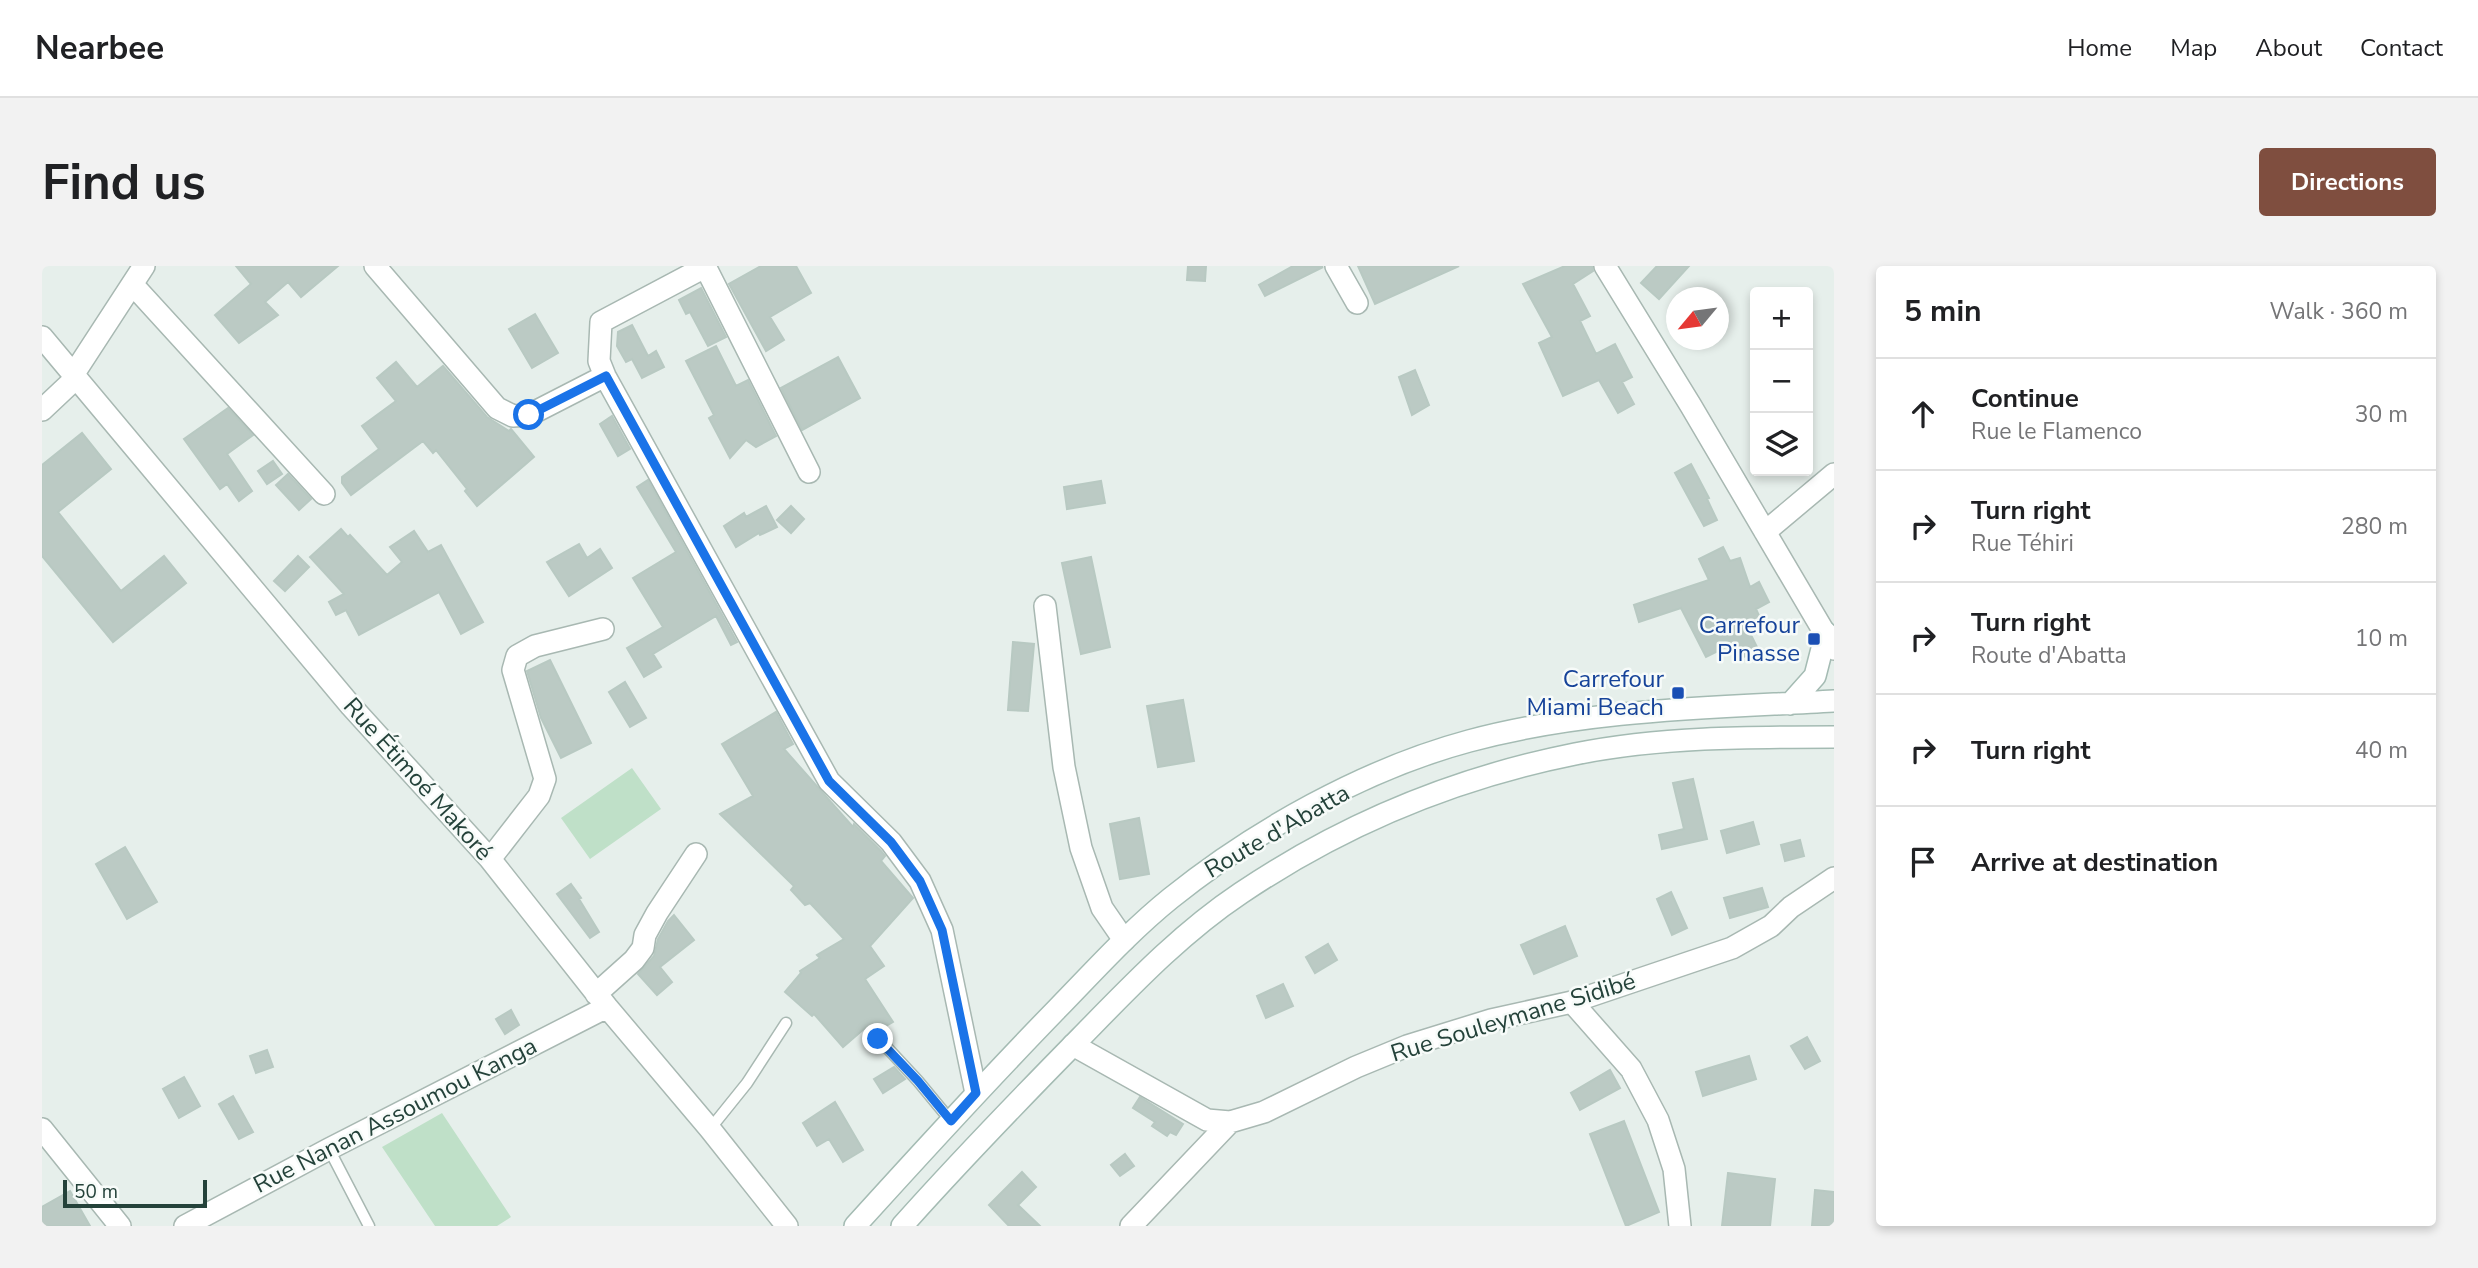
<!DOCTYPE html>
<html lang="en">
<head>
<meta charset="utf-8">
<style>
  :root { --surface:#fff; --page:#f2f2f2; --text:#202124; --muted:#757577; --line:#e0e0e0; --accent:#7f4e3f }
  body { margin:0; font-family:"Nunito Sans",sans-serif; background:var(--page); color:var(--text) }
  .controls { position:absolute; right:21px; top:21px; display:grid; overflow:hidden; border-radius:7px; box-shadow:0 4px 10px #0003 }
  .controls button { width:63px; height:63px; display:grid; place-items:center; padding:0; border:0; border-bottom:2px solid var(--line); background:var(--surface); color:var(--text); font:35px sans-serif }
  .compass { position:absolute; left:1624px; top:21px; width:63px; height:63px; border-radius:50%; background:var(--surface); box-shadow:0 4px 10px #0003; rotate:241deg }
  .scale { position:absolute; left:21px; bottom:18px; width:144px; box-sizing:border-box; padding-left:7px; border:4px solid #24423a; border-top:0; font-size:19px; line-height:24px; white-space:nowrap; color:#24423a; -webkit-text-stroke:5px #f7fbf9; paint-order:stroke }
  .stop { position:absolute; width:21px; height:21px; margin:-16px; border:5px solid #1a73e8; border-radius:50%; background:#fff }
  .stop.end { background:#1a73e8; border-color:#fff; box-shadow:0 2px 7px #0008 }
  .list { margin:0; padding:0; list-style:none }
  h2 { display:flex; justify-content:space-between; align-items:center; height:91px; margin:0; padding:0 28px; font-size:30px }
  h2 small { font-size:23px; font-weight:400; color:var(--muted) }
  .list li { display:grid; grid-template-columns:46px 1fr auto; gap:21px; align-items:center; box-sizing:border-box; height:112px; padding:0 28px; border-top:2px solid var(--line) }
  .list b { display:block; font-size:26px; white-space:nowrap }
  .list p { margin:0; font-size:23px; white-space:nowrap; color:var(--muted) }
  .list em { font-size:23px; font-style:normal; color:var(--muted) }
  .icon { flex:none; width:38px; height:38px; fill:none; stroke:currentColor; stroke-width:2; stroke-linecap:round; stroke-linejoin:round }
  .map { position:relative; flex:none; width:1792px; height:960px; overflow:hidden; border-radius:7px }
  header { display:flex; align-items:center; gap:42px; box-sizing:border-box; height:98px; padding:0 35px; background:var(--surface); border-bottom:2px solid var(--line) }
  header strong { font-size:33px }
  nav { display:flex; gap:38px; margin-inline-start:auto; font-size:24px }
  .intro { display:flex; align-items:center; justify-content:space-between; box-sizing:border-box; height:168px; padding:0 42px }
  h1 { margin:0; font-size:49px }
  .button { padding:18px 32px; border-radius:7px; background:var(--accent); color:#fff; font-size:24px; font-weight:700 }
  main { display:flex; gap:42px; padding:0 42px }
  aside { flex:1; background:var(--surface); border-radius:7px; box-shadow:0 4px 10px #0003 }
  .map>svg:first-child { display:block }
  .green { fill:#bfe0c8 }
  .building { fill:#bbcac4; stroke:#b8c9c2; stroke-width:2 }
  .lines { fill:none; stroke-linecap:round; stroke-linejoin:round }
  .lane-casing { stroke:#a8b8b2; stroke-width:13 }
  .street-casing { stroke:#a8b8b2; stroke-width:24 }
  .secondary-casing { stroke:#a4bbb3; stroke-width:24 }
  .lane { stroke:#fff; stroke-width:10 }
  .street { stroke:#fff; stroke-width:21 }
  .secondary { stroke:#fff; stroke-width:21 }
  .route { stroke:#1a73e8; stroke-width:9 }
  .transit-dot { fill:#1a4fb4; stroke:#f7fbf9; stroke-width:2.5 }
  .labels { text-anchor:middle; stroke-width:5; stroke-linejoin:round; paint-order:stroke }
  .transit-label { font-size:24px; fill:#164399; stroke:#f7fbf9; text-anchor:end }
  .street-label { font-size:24px; fill:#24423a; stroke:#f7fbf9 }
</style>
</head>
<body>
<header>
<strong>Nearbee</strong>
<nav><a>Home</a><a>Map</a><a>About</a><a>Contact</a></nav>
</header>
<div class="intro"><h1>Find us</h1><a class="button">Directions</a></div>
<main>
<div class="map">
<svg width="1792" height="960" viewBox="0 0 1792 960">
  <rect width="100%" height="100%" fill="#e6efeb"/>
  <path class="green" d="M590 502 619 543 548 593 519 552Z
    M400 847 469 951 455 960H393L340 881Z"/>
  <path class="building" d="M194 0H296L259 31 246 16 223 36 236 49 197 77 173 49 209 18Z
    M719 0H754L769 27 728 51 742 74 724 85 687 18Z
    M1146 0H1164L1163 15 1145 14Z
    M1251 0 1281 1 1223 30 1217 19Z
    M1316 0H1417L1333 38Z
    M1523 0H1550L1551 5 1531 18 1548 50 1538 55 1554 88 1573 78 1590 111 1580 116 1592 138 1576 147 1557 114 1521 130 1497 77 1510 71 1481 18Z
    M1615 0H1647L1617 33 1599 17Z
    M659 22 684 71 666 80 648 46 644 48 637 34Z
    M493 48 516 87 490 102 467 63Z
    M590 59 606 90 614 85 622 101 600 112 590 93 584 96 575 80 576 66Z
    M674 80 694 120 706 114 734 170 714 181 704 174 688 192 667 152 672 149 644 95Z
    M796 91 818 132 760 164 739 122Z
    M354 96 375 121 401 100 445 151 467 165 469 163 492 191 435 240 423 225 425 223 394 184 391 187 381 175 309 229 300 217V211L337 183 320 160 354 135 335 112Z
    M1373 104 1387 139 1370 149 1357 111Z
    M186 142 211 169 185 188 210 225 197 235 185 218 178 223 142 173Z
    M570 150 588 183 576 190 558 158Z
    M40 167 69 203 16 246 79 325 122 290 144 317 71 376 0 290V199Z
    M231 195 240 208 225 218 216 205Z
    M1649 198 1667 232 1665 233 1675 254 1662 260 1633 207Z
    M246 208 269 233 257 244 234 219Z
    M606 214 695 376 689 379 674 350 611 388 619 401 602 411 585 382 621 361 591 312 634 286 595 221Z
    M1059 215 1063 237 1025 243 1022 221Z
    M724 240 735 261 718 269 717 267 694 281 682 260 702 247 704 251Z
    M749 240 762 253 749 267 735 254Z
    M299 263 306 271 308 269 345 309 360 296 348 281 372 265 386 286 399 279 441 356 419 368 397 326 317 369 304 344 294 349 287 336 302 328 268 291Z
    M537 278 545 292 558 283 570 302 527 330 505 296Z
    M1681 281 1688 295 1698 292 1708 321 1717 316 1727 336 1714 343 1719 354 1705 361 1716 383 1700 392 1692 377 1664 391 1639 342 1597 356 1592 339 1667 314 1657 293Z
    M256 290 267 301 243 325 232 315Z
    M1049 291 1068 381 1039 388 1020 297Z
    M971 376 992 378 986 445 966 444Z
    M508 394 549 477 519 492 499 452 485 405Z
    M583 416 604 452 588 461 567 426Z
    M1141 434 1152 495 1116 501 1105 440Z
    M734 446 751 478 742 483 811 561 812 558 839 585 843 590 839 595 871 632 828 680 842 700 823 713 851 756 832 767 829 771 823 762 801 781 772 748 770 750 743 726 759 707 758 705 778 692 775 689 802 673 768 637 763 639 749 624 752 620 678 548 711 530 680 478Z
    M1651 513 1665 573 1620 583 1617 569 1642 563 1631 517Z
    M1097 552 1107 608 1078 613 1068 558Z
    M1711 556 1717 578 1685 587 1679 565Z
    M1758 574 1762 590 1743 595 1739 579Z
    M83 581 115 636 85 653 54 598Z
    M529 618 539 632 537 633 557 666 548 672 515 628Z
    M1720 622 1726 641 1688 652 1682 632Z
    M1629 626 1645 662 1630 669 1615 633Z
    M632 649 652 674 618 701 630 716 615 729 596 708 612 690 616 673 626 655Z
    M1523 660 1535 690 1492 708 1479 679Z
    M1286 678 1295 694 1273 707 1264 691Z
    M1241 718 1251 740 1224 752 1215 730Z
    M469 744 477 759 463 768 454 753Z
    M1765 771 1778 795 1763 803 1749 780Z
    M225 784 231 801 214 807 208 790Z
    M1707 790 1714 813 1661 830 1654 806Z
    M852 801 863 813 841 827 832 813Z
    M1568 804 1578 822 1538 844 1529 827Z
    M142 811 158 840 137 852 121 823Z
    M191 830 211 866 197 873 177 838Z
    M1098 831 1141 858 1134 869 1128 866 1125 870 1110 860 1113 856 1091 842Z
    M793 836 821 884 801 896 787 873 775 880 761 857Z
    M1582 855 1617 946 1584 960 1548 868Z
    M1083 888 1092 900 1078 910 1069 899Z
    M980 906 994 921 976 939 998 960H967L947 939Z
    M1686 907 1733 913 1728 960H1680Z
    M1773 924 1792 926V960H1770Z
    M28 925 48 960H0V941Z"/>
  <g class="lines">
    <g class="lane-casing">
      <path id="lane" d="M837 773 876 815 909 855
        M668 863 705 817 744 757
        M287 883 327 960"/>
    </g>
    <g class="street-casing">
      <path id="street" d="M333 0 455 142 471 150 487 149 563 110
        M663 0 767 206
        M1294 0 1315 37
        M1563 0 1649 140 1792 383
        M663 1 559 56 557 95 563 110 787 515 849 576 878 615 900 664 934 827
        M91 19 282 228
        M0 71 309 440 448 593 565 741 668 863 745 960
        M31 109 102 0
        M0 144 34 112
        M1723 266 1792 208
        M1003 340 1022 501 1039 582 1060 642 1082 674
        M448 593 497 530 503 513 471 404 475 390 493 380 561 363
        M554 728 592 694 601 682 603 669 615 647 654 588
        M1530 736 1589 803 1616 854 1632 903 1638 960
        M1031 779 1165 854 1188 856 1222 846 1314 801 1365 780 1449 754 1530 736 1690 682 1729 660 1749 641 1792 612
        M0 863 78 960
        M143 960 287 883 565 741
        M1089 960 1188 856"/>
    </g>
    <g class="secondary-casing">
      <path id="secondary" d="M1748 438 1773 410 1784 367
        M813 960C880 886 947 813 1016 742 1053 704 1088 665 1129 632 1212 565 1323 503 1427 475 1546 443 1670 442 1792 435
        M860 960C918 895 978 833 1039 771 1089 720 1139 667 1199 627 1300 559 1413 512 1533 488 1617 471 1706 471 1792 471"/>
    </g>
    <use href="#lane" class="lane"/>
    <use href="#street" class="street"/>
    <use href="#secondary" class="secondary"/>
  </g>
  <g class="lines">
    <path class="route" d="M487 149 564 110 787 515 849 576 878 615 900 664 934 827 909 855 876 815 836 773"/>
  </g>
  <g class="transit-dot">
    <rect x="1765" y="366" width="14" height="14" rx="3.5"/>
    <rect x="1629" y="420" width="14" height="14" rx="3.5"/>
  </g>
  <g class="labels">
    <g class="transit-label">
      <text x="1758" y="367">Carrefour<tspan x="1758" dy="28">Pinasse</tspan></text>
      <text x="1622" y="421">Carrefour<tspan x="1622" dy="28">Miami Beach</tspan></text>
    </g>
    <g class="street-label">
      <text transform="translate(376 513) rotate(48)" y="8">Rue Étimoé Makoré</text>
      <text transform="translate(1235 565) rotate(-30)" y="8">Route d'Abatta</text>
      <text transform="translate(1471 751) rotate(-17)" y="8">Rue Souleymane Sidibé</text>
      <text transform="translate(353 849) rotate(-27)" y="8">Rue Nanan Assoumou Kanga</text>
    </g>
  </g>
</svg>
<div class="controls">
<button>+</button>
<button>−</button>
<button><svg class="icon" aria-label="layers" viewBox="0 0 24 24"><path d="M12 4l9 5-9 5-9-5zM3 14l9 5 9-5"/></svg></button>
</div>
<svg class="compass" viewBox="-18 -18 36 36"><path d="M0-13l5 13h-10z" fill="#e53935"/><path d="M0 13l5-13h-10z" fill="#757577"/></svg>
<div class="scale">50 m</div>
<div class="stop" style="left:487px;top:149px"></div>
<div class="stop end" style="left:836px;top:773px"></div>
</div>
<aside>
<h2>5 min<small>Walk · 360 m</small></h2>
<ul class="list">
<li><svg class="icon" aria-label="ahead" viewBox="0 0 24 24"><path d="M12 20V5M6 11l6-6 6 6"/></svg><div><b>Continue</b><p>Rue le Flamenco</p></div><em>30 m</em></li>
<li><svg class="icon" aria-label="right" viewBox="0 0 24 24"><path d="M7 20v-9h11M14 6l5 5-5 5"/></svg><div><b>Turn right</b><p>Rue Téhiri</p></div><em>280 m</em></li>
<li><svg class="icon" aria-label="right" viewBox="0 0 24 24"><path d="M7 20v-9h11M14 6l5 5-5 5"/></svg><div><b>Turn right</b><p>Route d'Abatta</p></div><em>10 m</em></li>
<li><svg class="icon" aria-label="right" viewBox="0 0 24 24"><path d="M7 20v-9h11M14 6l5 5-5 5"/></svg><div><b>Turn right</b></div><em>40 m</em></li>
<li><svg class="icon" aria-label="arrive" viewBox="0 0 24 24"><path d="M6 21V4h12l-3 4 3 4H6"/></svg><div><b>Arrive at destination</b></div></li>
</ul>
</aside>
</main>
</body>
</html>
